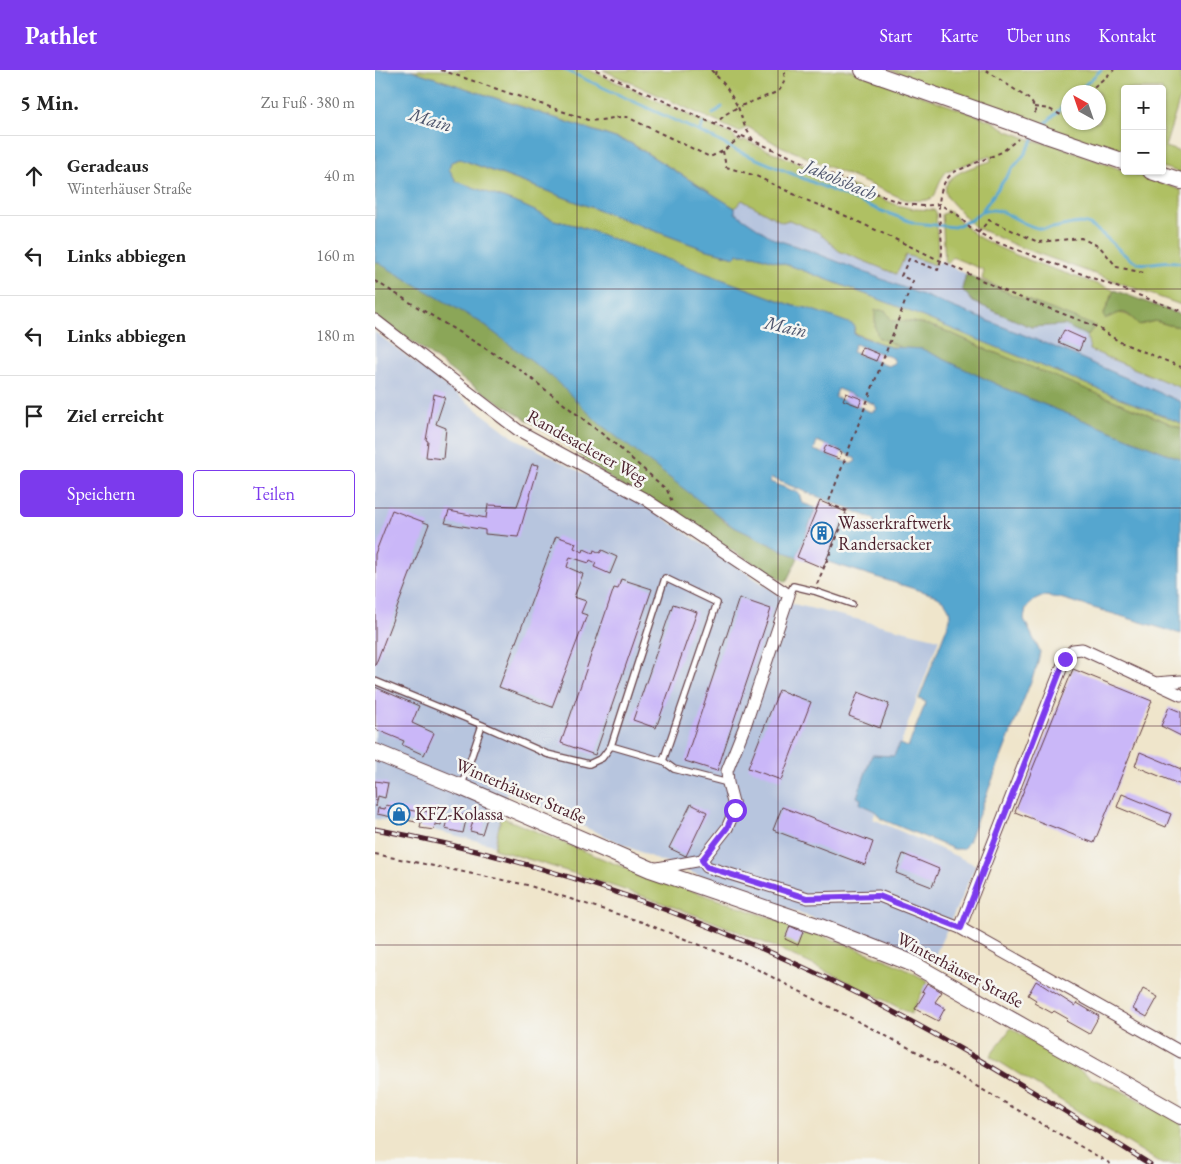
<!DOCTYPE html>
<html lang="de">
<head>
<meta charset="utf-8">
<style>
  :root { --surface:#fff; --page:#f2f2f2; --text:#222; --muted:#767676; --line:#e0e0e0; --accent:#7c3aed }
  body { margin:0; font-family:"EB Garamond",serif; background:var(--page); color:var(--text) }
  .controls { position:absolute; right:15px; top:15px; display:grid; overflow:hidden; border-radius:5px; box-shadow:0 1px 4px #0004 }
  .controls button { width:45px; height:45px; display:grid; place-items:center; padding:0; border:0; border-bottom:1px solid var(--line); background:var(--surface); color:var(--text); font:25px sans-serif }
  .compass { position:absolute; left:686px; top:15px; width:45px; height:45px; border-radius:50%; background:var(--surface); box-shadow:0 1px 4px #0004; rotate:320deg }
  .stop { position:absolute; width:15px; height:15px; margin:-11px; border:4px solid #7c3aed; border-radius:50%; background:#fff }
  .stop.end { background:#7c3aed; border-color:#fff; box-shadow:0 1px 5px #0008 }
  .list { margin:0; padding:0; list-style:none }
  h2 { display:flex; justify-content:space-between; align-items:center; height:65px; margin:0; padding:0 20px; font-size:21px }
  h2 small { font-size:16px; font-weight:400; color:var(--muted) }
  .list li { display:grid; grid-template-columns:32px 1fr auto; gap:15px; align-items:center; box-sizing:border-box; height:80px; padding:0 20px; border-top:1px solid var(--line) }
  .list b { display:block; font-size:19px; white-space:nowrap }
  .list p { margin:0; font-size:16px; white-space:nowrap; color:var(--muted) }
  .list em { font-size:16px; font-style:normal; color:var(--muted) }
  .actions { display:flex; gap:10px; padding:15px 20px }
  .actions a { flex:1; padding:11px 0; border:1px solid var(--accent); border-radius:5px; text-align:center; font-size:18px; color:var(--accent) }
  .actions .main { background:var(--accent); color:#fff }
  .icon { flex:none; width:28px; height:28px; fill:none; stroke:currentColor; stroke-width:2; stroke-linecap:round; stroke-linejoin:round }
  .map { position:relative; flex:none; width:806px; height:1094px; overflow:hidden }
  header { display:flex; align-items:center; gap:30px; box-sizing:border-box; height:70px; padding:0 25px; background:var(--accent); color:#fff }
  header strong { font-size:24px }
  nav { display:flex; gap:28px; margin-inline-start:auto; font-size:18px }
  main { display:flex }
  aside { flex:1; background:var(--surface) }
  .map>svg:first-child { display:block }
  .industrial { fill:#b7c5de }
  .green { fill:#afc063; stroke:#7c7047; fill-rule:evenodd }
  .forest { fill:#8ba659; stroke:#6a6242 }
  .water { fill:#55a6cf; stroke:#50627d; fill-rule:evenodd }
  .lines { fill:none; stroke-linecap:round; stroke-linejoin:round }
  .stream { stroke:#55a6cf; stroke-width:3 }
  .building { fill:#cab7f8 }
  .service-casing { stroke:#633d43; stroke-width:8 }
  .minor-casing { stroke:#633d43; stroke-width:13 }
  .secondary-casing { stroke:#633d43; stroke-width:18 }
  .path { stroke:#633d43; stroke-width:2; stroke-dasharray:4 4; stroke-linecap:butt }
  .service { stroke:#fff; stroke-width:5.5 }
  .minor { stroke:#fff; stroke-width:11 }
  .secondary { stroke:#fff; stroke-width:16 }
  .rail-casing { stroke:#4a1f2b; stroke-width:5 }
  .rail { stroke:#f6f6f2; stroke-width:3; stroke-dasharray:9; stroke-linecap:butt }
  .secondary-bridge-casing { stroke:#633d43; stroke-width:18; stroke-linecap:butt }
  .secondary-bridge { stroke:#fff; stroke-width:16 }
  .route { stroke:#7c3aed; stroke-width:6 }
  .grid { fill:none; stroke:#4a1f2b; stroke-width:1; stroke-opacity:0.55 }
  .labels { text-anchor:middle; stroke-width:5; stroke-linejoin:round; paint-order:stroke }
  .street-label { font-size:18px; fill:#4a1f2b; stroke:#f6f6f2 }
  .poi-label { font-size:18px; fill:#4a1f2b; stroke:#f6f6f2; text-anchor:start }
  .water-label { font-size:19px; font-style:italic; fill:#4e556d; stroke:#f6f6f2 }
</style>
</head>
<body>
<header>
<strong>Pathlet</strong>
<nav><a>Start</a><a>Karte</a><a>Über uns</a><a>Kontakt</a></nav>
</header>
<main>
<aside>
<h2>5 Min.<small>Zu Fuß · 380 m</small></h2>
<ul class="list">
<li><svg class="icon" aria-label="ahead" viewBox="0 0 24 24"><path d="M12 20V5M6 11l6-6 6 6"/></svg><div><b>Geradeaus</b><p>Winterhäuser Straße</p></div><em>40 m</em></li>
<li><svg class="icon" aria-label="left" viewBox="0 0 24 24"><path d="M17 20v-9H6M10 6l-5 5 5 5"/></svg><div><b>Links abbiegen</b></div><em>160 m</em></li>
<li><svg class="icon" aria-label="left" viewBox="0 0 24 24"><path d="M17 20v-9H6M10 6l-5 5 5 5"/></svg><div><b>Links abbiegen</b></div><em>180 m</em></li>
<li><svg class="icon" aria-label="arrive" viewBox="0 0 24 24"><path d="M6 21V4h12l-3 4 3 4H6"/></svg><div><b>Ziel erreicht</b></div></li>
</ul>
<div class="actions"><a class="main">Speichern</a><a>Teilen</a></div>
</aside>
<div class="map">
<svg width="806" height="1094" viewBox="0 0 806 1094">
  <rect width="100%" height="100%" fill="#f6f6f2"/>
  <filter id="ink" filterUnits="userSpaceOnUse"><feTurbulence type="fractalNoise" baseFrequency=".02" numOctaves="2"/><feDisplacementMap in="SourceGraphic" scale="10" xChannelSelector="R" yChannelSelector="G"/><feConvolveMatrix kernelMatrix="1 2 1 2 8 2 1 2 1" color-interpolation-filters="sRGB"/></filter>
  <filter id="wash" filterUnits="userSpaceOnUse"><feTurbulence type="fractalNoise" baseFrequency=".0096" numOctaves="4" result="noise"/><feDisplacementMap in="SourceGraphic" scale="20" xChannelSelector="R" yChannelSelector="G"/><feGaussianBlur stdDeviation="1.12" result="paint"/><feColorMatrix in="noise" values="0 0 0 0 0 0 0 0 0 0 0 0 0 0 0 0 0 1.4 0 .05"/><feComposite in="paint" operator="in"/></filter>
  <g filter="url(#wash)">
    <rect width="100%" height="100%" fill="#efe5cb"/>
    <path class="industrial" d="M367 130 407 152 414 150 443 162 464 181 522 204 531 185 560 195 566 191 591 204 587 219 656 257 689 255 712 266 715 280 806 318V333L428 178 399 169 360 143V138Z
      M0 262 138 367 266 433 418 534 564 569 498 749 601 795 557 892 283 790 132 722 119 775 34 754 0 749Z"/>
    <path class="green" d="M36 0H214L360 66 359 68 366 72 369 70 522 135 539 139 559 140 561 142 563 182 560 195 531 185 521 204 464 181 443 162 414 150 407 152 367 130 360 138 256 73Z
      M228 0H475L617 51 633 61 662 72 678 74 750 101 806 120V235L642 176 598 156 573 128C560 105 602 96 616 91L615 86 572 101C553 123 572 133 531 130L401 74 373 57 364 62Z
      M514 0H806V25L790 77 806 82V103L787 97V19H750V86ZM694 22H724V52H694Z
      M85 89 329 179 360 187 363 184 379 185 419 197 519 235 806 353V358C744 332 681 308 618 282 585 268 555 249 517 251L503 267 527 278 515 277 479 263 480 258 432 238 419 236 203 156 179 150 147 135 81 111 74 99 76 92Z
      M571 140C585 147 592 161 607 169 648 191 695 204 739 220L728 246C747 242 751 241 764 255L780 251 794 255 806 257V318L715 280 712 266 720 256 636 224 607 209 609 200 577 187 573 193 570 191 567 144 571 143Z
      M126 747 243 795 465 872 519 893 553 911 536 944C461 905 384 867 304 839 243 817 181 797 119 779Z
      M636 958 718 1009 745 1020 806 1052V1094H787L615 986Z"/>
    <path class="forest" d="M0 185 105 252 177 306 246 349 292 400 351 453 423 488 411 512 240 412 189 373 87 309 41 274 0 248Z
      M591 204 636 224 720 256 712 266 689 255 656 257 598 232 587 219Z
      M739 220 806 245V257L794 255 780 251 764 255C751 241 749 239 731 249L728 246Z
      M500 240H510L517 251C555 249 584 268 618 282 681 307 744 332 806 358V389L640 323 547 279 527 278 503 267 500 257Z"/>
    <path class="water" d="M0 0H36L255 73 360 138V143L399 169 433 180 692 282 806 332V353L519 235 419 197 379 185 363 184 360 187 329 179 85 89 76 92 74 99 81 111 147 135 179 150 203 156 419 236 432 238 477 254 479 255V264L515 277 547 279 640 323 806 389V564L685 528 669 526 660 530 651 538 649 549 665 582 662 596 593 772 588 779H579L506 749 500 741 485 734 486 729 482 727 497 685 519 686 524 674 533 677 551 632 544 629 575 549C575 535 571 532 559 525L450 491 469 448 483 455 498 454 500 452 499 449 396 408 395 412 424 423 427 433 441 438 422 487 357 456 225 354 177 307 105 252 0 191ZM480 274 518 288 520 293 513 296 477 282ZM463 319 499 334 502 339 496 342 460 327ZM442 371 479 387 481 391 476 394 439 380Z"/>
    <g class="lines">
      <path class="stream" d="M190 0 338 68 360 80 504 140 540 153 579 157 596 150 606 142 637 99 649 85 661 65
        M702 22 726 0
        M338 44 347 37
        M666 58 694 30
        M324 62 328 54
        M607 142C629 133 642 156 667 159 681 160 700 150 712 154 730 161 749 190 764 193 777 196 790 188 806 193"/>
    </g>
    <g id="blocks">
      <path class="building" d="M689 260 709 269 704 281 683 272Z
        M487 277 504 284 501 291 484 284Z
        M471 323 487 329 484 336 468 330Z
        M59 324 70 327 61 354 71 358 68 389 51 387 53 371 51 370Z
        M451 375 467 382 464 389 448 383Z
        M157 394 164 395 143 467 110 464V460L70 453 74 441 111 448 113 435 142 436Z
        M445 431 471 442 448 498 422 487Z
        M17 440 54 454 0 596V484Z
        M181 466 201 473 199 478 208 482 209 479 218 483 219 480 225 483 227 480 242 487 235 504 219 497 221 493 215 490 214 493 195 487 192 497 208 504 199 527 211 531 206 543 212 545 177 637 124 617Z
        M246 509 277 519 220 685 186 673 239 518 243 519Z
        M364 528 396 539 342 701 310 691Z
        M298 534 322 542 281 658 258 650Z
        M698 599 777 631 719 773 640 742Z
        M0 617 44 636 37 653 59 663 49 685 27 675 29 671 0 659Z
        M404 620 436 632 406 710 373 698Z
        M483 622 514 634 505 658 474 646Z
        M794 637 806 642V666L786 656Z
        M765 682 806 699V715L760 696Z
        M0 711 13 713 10 728 3 726 1 737Z
        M747 724 796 744 791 757 742 737Z
        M316 734 332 742 311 786 294 778Z
        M11 735 44 742 41 752 2 744 3 738 10 739Z
        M55 737 62 738 61 744 68 745 66 755 60 754 59 760 45 758 48 741 54 742Z
        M407 737 498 772 490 795 398 760Z
        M84 744 92 746 88 763 70 759 72 748 83 751Z
        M100 745 112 748 107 764 95 761Z
        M528 784 564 799 557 817 521 803Z
        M415 856 428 862 423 875 410 869Z
        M661 911 700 936 702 933 724 946 714 964 691 951 693 949 679 941 677 943 659 933 661 930 653 925Z
        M552 913 567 922 560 932 570 938 563 951 540 939 550 922 547 921Z
        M768 919 783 927 772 947 758 939Z"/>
    </g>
  </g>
  <g filter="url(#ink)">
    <use href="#blocks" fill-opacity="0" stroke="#633d43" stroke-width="1"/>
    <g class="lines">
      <g class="service-casing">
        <path id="service" d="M414 525 418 516 439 521 477 534
          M0 611 107 655 87 715
          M107 655 172 684 214 694 227 688 236 676 288 691
          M236 676 290 508 342 533 288 691 299 699 353 713"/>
      </g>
      <g class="minor-casing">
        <path id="minor" d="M0 250 143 360 270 429 414 525 371 653 352 701 353 713 360 740 352 758 327 790 277 799
          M780 613 806 611
          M327 790 332 797 433 828 504 826 585 858 806 982
          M585 858 690 589 698 580 707 579 806 625"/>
      </g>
      <g class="secondary-casing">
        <path id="secondary" d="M488 0 639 53
          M671 65 750 92
          M776 101 806 111
          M0 682 86 717 275 799 445 857 534 892 806 1046"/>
      </g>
      <path class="path" d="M66 0 213 50C227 52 239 46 252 47L335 87 348 81 366 67
        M221 0 339 54 512 128 530 134 548 136 564 134 583 145 595 158 621 172 806 241
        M336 0 350 15 363 37 351 44 340 54
        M611 0 655 30C659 36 662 40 659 47
        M340 5 341 0
        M713 22 739 0
        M659 37 674 39 688 46 694 41
        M378 70 370 57 363 37 402 22C409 17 411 7 408 0
        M348 81 351 97 381 106 431 130 471 146 636 224 720 256 745 272 806 297
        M603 163 614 150 663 172 706 168 725 177 742 197 769 203
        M0 211 144 299 240 374 292 420 298 434
        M442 514 473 441 453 434 538 211 526 206 534 189 563 200C565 194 567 187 567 180 567 155 555 120 579 102L627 82 643 69
        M0 784 152 815 267 852 368 892 544 983 736 1094"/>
      <use href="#service" class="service"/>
      <use href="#minor" class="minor"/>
      <use href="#secondary" class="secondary"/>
      <g class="rail-casing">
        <path id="rail" d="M0 759C155 788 307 839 449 907 563 961 669 1028 775 1094"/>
      </g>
      <use href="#rail" class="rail"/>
      <g class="secondary-bridge-casing">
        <path id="secondary-bridge" d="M639 53 671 65"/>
      </g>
      <use href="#secondary-bridge" class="secondary-bridge"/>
    </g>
  </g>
  <g class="lines" filter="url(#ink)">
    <path class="route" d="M360 740 352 758 327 790 332 797 432 828 504 826 586 858 690 589"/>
  </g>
  <path class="grid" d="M202 0V1094M403 0V1094M604 0V1094M0 219H806M0 438H806M0 656H806M0 875H806"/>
  <defs>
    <g id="building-ring" transform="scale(1.125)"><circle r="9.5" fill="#f6f6f2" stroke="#1f6fb2" stroke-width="1.5"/><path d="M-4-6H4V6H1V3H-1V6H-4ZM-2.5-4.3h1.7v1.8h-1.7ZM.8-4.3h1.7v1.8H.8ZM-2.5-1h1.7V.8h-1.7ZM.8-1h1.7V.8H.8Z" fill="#1f6fb2"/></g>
    <g id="shop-ring" transform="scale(1.125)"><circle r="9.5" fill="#f6f6f2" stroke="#1f6fb2" stroke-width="1.5"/><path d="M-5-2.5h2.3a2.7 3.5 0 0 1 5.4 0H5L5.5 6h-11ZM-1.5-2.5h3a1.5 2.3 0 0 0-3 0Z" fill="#1f6fb2"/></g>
  </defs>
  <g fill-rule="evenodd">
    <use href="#building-ring" x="447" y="463"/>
    <use href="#shop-ring" x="24" y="744"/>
  </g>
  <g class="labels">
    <g class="street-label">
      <text transform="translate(212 377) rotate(29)" y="6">Randesackerer Weg</text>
      <text transform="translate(146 721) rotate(23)" y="6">Winterhäuser Straße</text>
      <text transform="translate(585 900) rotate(28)" y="6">Winterhäuser Straße</text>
    </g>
    <g class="poi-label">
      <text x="463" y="459">Wasserkraftwerk<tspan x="463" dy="21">Randersacker</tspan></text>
      <text x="40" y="750">KFZ-Kolassa</text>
    </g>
    <g class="water-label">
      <text transform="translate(56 49) rotate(17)" y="7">Main</text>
      <text transform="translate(466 109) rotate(23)" y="7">Jakobsbach</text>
      <text transform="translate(411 256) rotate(12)" y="7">Main</text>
    </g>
  </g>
</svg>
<div class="controls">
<button>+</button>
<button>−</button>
</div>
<svg class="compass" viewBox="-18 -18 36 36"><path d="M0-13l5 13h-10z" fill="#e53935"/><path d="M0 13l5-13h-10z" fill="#767676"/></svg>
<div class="stop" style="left:360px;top:740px"></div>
<div class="stop end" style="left:690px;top:589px"></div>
</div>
</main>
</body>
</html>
